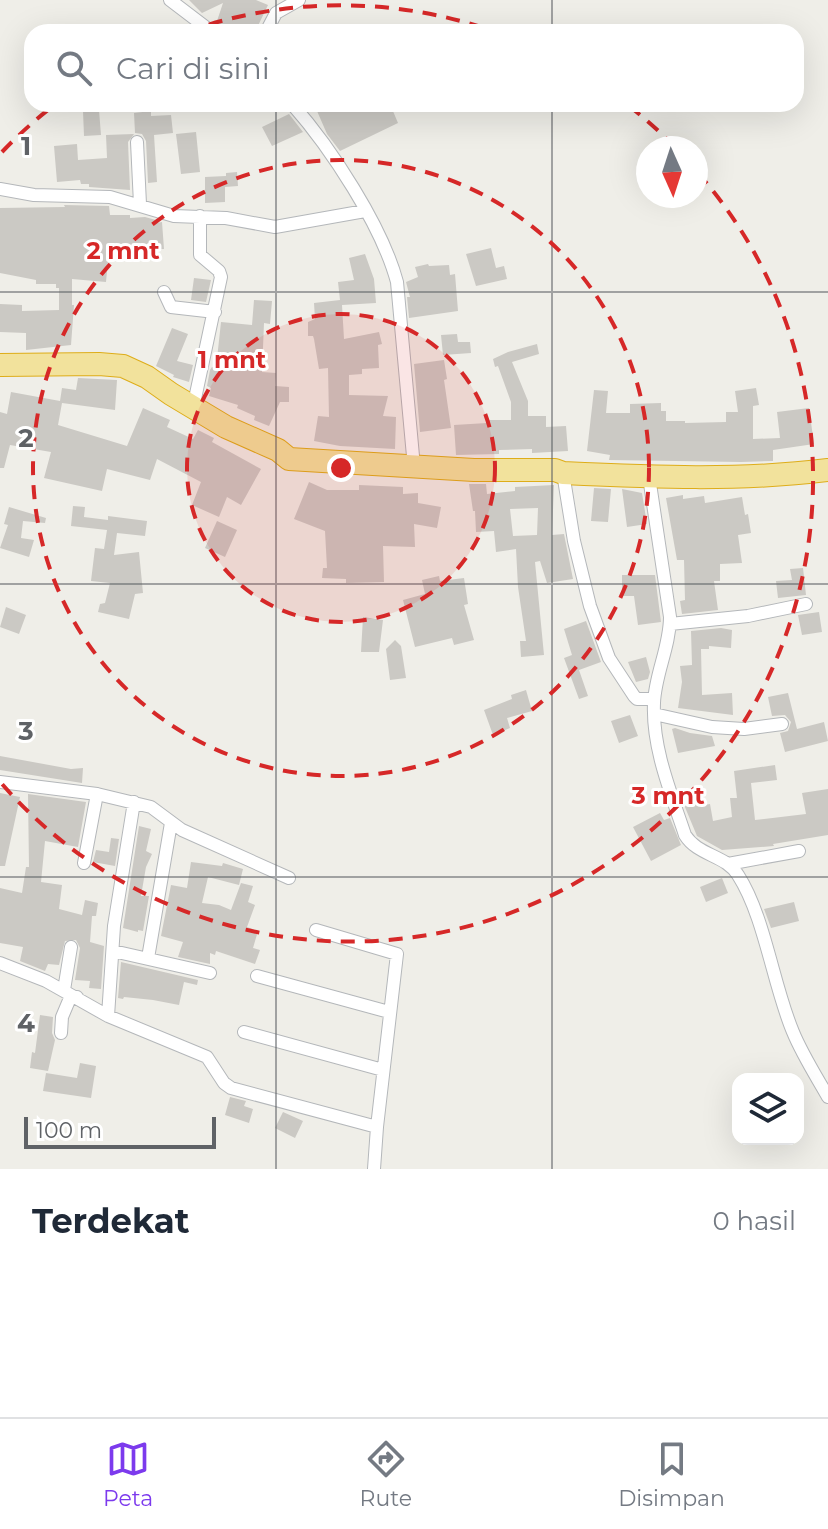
<!DOCTYPE html>
<html lang="id">
<head>
<meta charset="utf-8">
<style>
  :root { --surface:#fff; --page:#f2f2f3; --text:#1f2937; --muted:#747a83; --line:#e0e1e3; --accent:#7c3aed }
  body { margin:0; font-family:Montserrat,sans-serif; background:var(--page); color:var(--text) }
  .controls { position:absolute; right:24px; bottom:24px; display:grid; overflow:hidden; border-radius:16px; box-shadow:0 8px 32px #0002 }
  .controls button { width:72px; height:72px; display:grid; place-items:center; padding:0; border:0; border-bottom:2px solid var(--line); background:var(--surface); color:var(--text); font:40px sans-serif }
  .compass { position:absolute; left:636px; top:136px; width:72px; height:72px; border-radius:50%; background:var(--surface); box-shadow:0 8px 32px #0002; rotate:177deg }
  .scale { position:absolute; left:24px; bottom:20px; width:192px; box-sizing:border-box; padding-left:8px; border:4px solid #5f6266; border-top:0; font-size:22px; line-height:28px; white-space:nowrap; color:#5f6266; -webkit-text-stroke:6px #fff; paint-order:stroke }
  .list { margin:0; padding:0; list-style:none }
  h2 { display:flex; justify-content:space-between; align-items:center; height:104px; margin:0; padding:0 32px; font-size:34px }
  h2 small { font-size:26px; font-weight:400; color:var(--muted) }
  .icon { flex:none; width:44px; height:44px; fill:none; stroke:currentColor; stroke-width:2; stroke-linecap:round; stroke-linejoin:round }
  .map { position:relative; flex:none; width:828px; height:1169px; overflow:hidden }
  .search { position:absolute; background:var(--surface); box-shadow:0 8px 32px #0002; left:24px; right:24px; top:24px; height:88px; display:flex; align-items:center; gap:20px; box-sizing:border-box; padding:0 28px; border-radius:24px; color:var(--muted); font-size:30px }
  .sheet { height:248px; background:var(--surface) }
  nav { display:flex; justify-content:space-around; align-items:center; box-sizing:border-box; height:112px; border-top:2px solid var(--line); background:var(--surface); font-size:22px; color:var(--muted) }
  nav a { display:grid; justify-items:center; gap:4px }
  nav .on { color:var(--accent) }
  .map>svg:first-child { display:block }
  .building { fill:#cbc9c4; fill-rule:evenodd }
  .lines { fill:none; stroke-linecap:round; stroke-linejoin:round }
  .street-casing { stroke:#b4b7ba; stroke-width:14 }
  .highway-casing { stroke:#dead19; stroke-width:24 }
  .street { stroke:#fff; stroke-width:12 }
  .highway { stroke:#f2e29c; stroke-width:22 }
  .grid { fill:none; stroke:#5f6266; stroke-width:2; stroke-opacity:0.55 }
  .ring { fill:none; stroke:#d62828; stroke-width:4; stroke-dasharray:14 10 }
  .grid-label { font-size:26px; text-anchor:middle; font-weight:bold; fill:#5f6266; stroke:#fff; stroke-width:6; stroke-linejoin:round; paint-order:stroke }
  .centre { fill:#d62828; stroke:#fff; stroke-width:4 }
  .ring-label { font-size:24px; text-anchor:middle; font-weight:bold; fill:#d62828; stroke:#fff; stroke-width:6; stroke-linejoin:round; paint-order:stroke }
</style>
</head>
<body>
<div class="map">
<svg width="828" height="1169" viewBox="0 0 828 1169">
  <rect width="100%" height="100%" fill="#efeee8"/>
  <path class="building" d="M189 0H256L268 5 255 32H228L221 30 216 24 223 3 202 13Z
    M314 104H390L398 123 340 151 327 134Z
    M99 110 101 135 84 136 83 111Z
    M151 111V116L171 115 173 133 154 135 157 182 148 183 146 141 142 134 135 133 134 113Z
    M289 114 303 132 272 146 262 127Z
    M196 132 200 172 181 174 176 134Z
    M134 134 128 142 130 190 89 187V184H81L80 180 57 182 54 146 77 144 78 160 107 158 106 135Z
    M237 172 238 186 225 187V202L205 203V177L226 176V173Z
    M64 205 109 206 110 215H130V218L145 217 156 220V223L162 222 164 249 109 251 106 282 72 279V305H74L71 345 26 350V333L0 332V304L22 305V311L59 310V288H56V284H36V280L0 273V208L65 207Z
    M491 248 496 268 504 266 507 279 476 286 466 254Z
    M365 254 374 279 376 303 342 305 344 339 379 332 382 344 378 345 379 368 362 369V374L349 375V395L388 396 383 416 396 417 395 449 340 446 314 441 318 416 329 417 328 368 319 369 314 339 313 336H308V322L315 319 314 303 340 300 338 282 354 280 349 258Z
    M428 264 429 266 449 265 450 275 455 274 458 311 409 318 407 297H410L406 282 418 277 415 267Z
    M194 278 211 280 206 302 191 300Z
    M254 300 272 301 270 324 264 323 262 372 276 373 275 386 289 387V402H280L269 426 254 420 255 416 237 408 238 405 209 396 211 388 207 386 210 370 212 367 216 368 221 322 252 325Z
    M172 328 188 334 177 361 193 365 189 382 173 377 174 375 156 366Z
    M457 334 458 342H470L471 353 443 355 441 335Z
    M537 344 539 354 512 362 528 401V416H546V427L566 426 568 451 532 453V449L499 450V454L456 455 454 425 487 423V420H511V402L498 366 495 367 493 359 508 352Z
    M444 360 447 379 444 380 451 428 420 432 414 364Z
    M78 378 117 380 115 410 62 403 58 425 127 446 143 408 170 420 167 427 193 439 198 430 214 438 212 442 261 469 241 505 227 497 219 517 192 505 201 482 157 459 150 480 107 469 102 491 44 478 51 452 10 445 4 468H0V412L7 414 11 392 60 401 62 388 76 390Z
    M756 388 759 405 753 406V439L780 438 777 412 809 408 814 444 773 450V461L741 462 609 460 610 455 587 451 594 390 608 391 606 413H630V404L661 403V411H666V421H685V423L726 422V412H738L735 391Z
    M309 482 327 490H359V485L403 487V494L418 493V503L441 507 437 528 414 524 415 547 383 546 384 582 346 583V579L322 578 323 568H327L325 531 294 519Z
    M469 484H486L487 494 515 491V487L554 485 552 535 564 534 573 579 547 583 540 561 535 562 544 655 521 657 520 641H526L518 587 516 549 496 552 494 531 476 532 475 511H473ZM538 508 537 535 513 536 510 509Z
    M594 488 611 489 608 522 591 521Z
    M622 489 642 493 647 524 627 527Z
    M683 495V499L704 496 705 503 742 497 745 515 748 514 751 533 738 535 742 563 720 564V581H714L718 610 682 614 680 601 685 600 684 560H677L666 498Z
    M73 506 85 507 84 517 108 520V516L147 521 145 536 117 533 114 555 139 552 143 593 135 594 129 619 98 612 100 604 105 603 110 583 91 581 95 548 104 549 107 530 71 526Z
    M9 507 46 518 45 523 23 521 21 538 34 540 29 557 0 548 8 525 4 524Z
    M217 521 237 530 225 557 205 548Z
    M803 568 806 595 778 598 776 581 792 580 790 569Z
    M622 575H655L661 622 638 625 634 596H622Z
    M439 576 440 581 464 578 468 604 464 605 474 640 454 645 452 638 415 647 403 600 425 594 422 580Z
    M6 607 26 615 19 634 0 627Z
    M819 612 822 632 802 635 798 615Z
    M363 617 383 620 379 652H361Z
    M586 621 601 662 579 670 588 696 579 699 564 658 572 655 564 629Z
    M721 628 732 630 731 648 709 646V649H701L702 695 732 693 733 715 678 708 682 682 680 666 692 665 691 631Z
    M395 640 401 646 406 678 390 680 386 649Z
    M646 657 650 672 648 679 636 682 628 662Z
    M526 690 532 711 507 718 510 728 493 735 484 710 512 699 511 695Z
    M788 693 797 729 824 722 828 741 785 752 780 733 788 731 791 722 785 715 772 716 768 697Z
    M630 715 638 736 619 743 611 721Z
    M675 728 690 733 712 736 715 746 678 753 672 729Z
    M0 756 71 769 83 768 82 783 0 770Z
    M775 765 777 780 751 783 755 820 806 814 802 793 828 789V835L773 844 774 846 722 850 697 836 682 800 695 796 698 806 710 804 713 821 732 817 730 798H737L734 771Z
    M0 793 20 797 5 866H0Z
    M28 794 86 802 78 847 45 841 41 882 62 885 59 909 82 915 85 900 98 903 96 916H92L90 942 104 946 101 989 89 988 90 981 75 980 80 948 76 940 65 941 59 965 48 964 45 971 20 961 23 947 0 943V888L22 893 26 867H29Z
    M660 813 664 820 670 818 681 845 651 861 633 827Z
    M139 826 151 829 146 851 152 854 146 867 141 896H149L143 931 138 930V932L123 928Z
    M111 838 119 839 115 866 93 862 96 850 109 852Z
    M191 862 222 866 223 863 243 869 239 885 208 877 202 903 219 905 231 910 241 883 253 886 248 902 255 905 247 927 258 931 253 948 260 950 255 964 216 951 215 955 210 953V964L178 957 183 942 161 936 171 885 187 888Z
    M722 878 728 893 706 902 700 887Z
    M794 902 799 921 771 928 764 909Z
    M121 962 198 980 197 985 184 982 179 1005 153 1000 124 997 123 999 118 998Z
    M40 1015 53 1017 52 1033 55 1040 48 1071 30 1068 32 1052 35 1053Z
    M80 1063 96 1066 91 1098 43 1091 46 1073 77 1078Z
    M230 1097 246 1101 244 1106 253 1109 249 1123 225 1115Z
    M283 1112 303 1121 295 1138 275 1128Z"/>
  <g class="lines">
    <g class="street-casing">
      <path id="street" d="M170 0 212 32
        M266 32 276 13 299 0
        M292 104C331 148 382 226 397 282L414 467
        M137 142 140 204
        M0 189 34 195 110 197 174 216 226 218 275 227 365 211
        M164 292 171 307 215 312
        M193 408 221 277 219 271 200 255V216
        M563 473 574 541 590 606 609 658 634 696 637 699H654
        M649 477 670 617C670 647 655 674 654 703 652 748 671 793 685 835 698 856 726 855 738 875 765 917 773 985 793 1032 802 1054 816 1076 828 1097
        M670 624 748 616 806 604
        M654 714 712 727 744 729 782 724
        M0 782 97 794 151 807 182 830 289 878
        M84 863 97 794
        M728 864 799 851
        M316 930 397 954 377 1127
        M113 951 210 973
        M148 958 171 823
        M0 963 46 981 108 1016 207 1057 224 1083 231 1088 377 1127 374 1169
        M257 976 389 1012
        M64 990 71 947
        M108 1016 114 926 134 802
        M244 1032 383 1070
        M61 1033 62 1017 70 998 77 997"/>
    </g>
    <g class="highway-casing">
      <path id="highway" d="M0 365 99 364 123 366 147 377 171 394 226 427 278 450 289 459 474 470H555L563 473C651 477 741 481 828 470"/>
    </g>
    <use href="#street" class="street"/>
    <use href="#highway" class="highway"/>
  </g>
  <path class="grid" d="M276 0V32M552 0V32M276 104V1169M552 104V1169M0 292H828M0 584H828M0 877H828"/>
  <circle cx="341" cy="468" r="154" fill="#d62828" fill-opacity=".12"/>
  <g class="ring">
    <circle cx="341" cy="468" r="154"/>
    <circle cx="341" cy="468" r="308"/>
    <path d="M2 152A463 463 0 0 1 53 106M186 32A463 463 0 0 1 496 32M629 106A463 463 0 0 1 674 146M698 173A463 463 0 0 1 2 784"/>
  </g>
  <g class="grid-label">
    <text x="26" y="155">1</text>
    <text x="26" y="447">2</text>
    <text x="26" y="740">3</text>
    <text x="26" y="1032">4</text>
  </g>
  <circle cx="341" cy="468" r="12" class="centre"/>
  <g class="ring-label">
    <text x="123" y="259">2 mnt</text>
    <text x="232" y="368">1 mnt</text>
    <text x="668" y="804">3 mnt</text>
  </g>
</svg>
<div class="controls">
<button><svg class="icon" aria-label="layers" viewBox="0 0 24 24"><path d="M12 4l9 5-9 5-9-5zM3 14l9 5 9-5"/></svg></button>
</div>
<svg class="compass" viewBox="-18 -18 36 36"><path d="M0-13l5 13h-10z" fill="#e53935"/><path d="M0 13l5-13h-10z" fill="#747a83"/></svg>
<div class="scale">100 m</div>
<div class="search"><svg class="icon" aria-label="search" viewBox="0 0 24 24"><circle cx="10" cy="10" r="6"/><path d="M15 15l6 6"/></svg>Cari di sini</div>
</div>
<section class="sheet">
<h2>Terdekat<small>0 hasil</small></h2>
<ul class="list">
</ul>
</section>
<nav>
<a class="on"><svg class="icon" aria-label="map" viewBox="0 0 24 24"><path d="M3 6l6-2 6 2 6-2v14l-6 2-6-2-6 2zM9 4v14M15 6v14"/></svg>Peta</a>
<a><svg class="icon" aria-label="directions" viewBox="0 0 24 24"><path d="M12 3l9 9-9 9-9-9zM9 14v-3h6M13 9l2 2-2 2"/></svg>Rute</a>
<a><svg class="icon" aria-label="saved" viewBox="0 0 24 24"><path d="M7 4h10v16l-5-4-5 4z"/></svg>Disimpan</a>
</nav>
</body>
</html>
